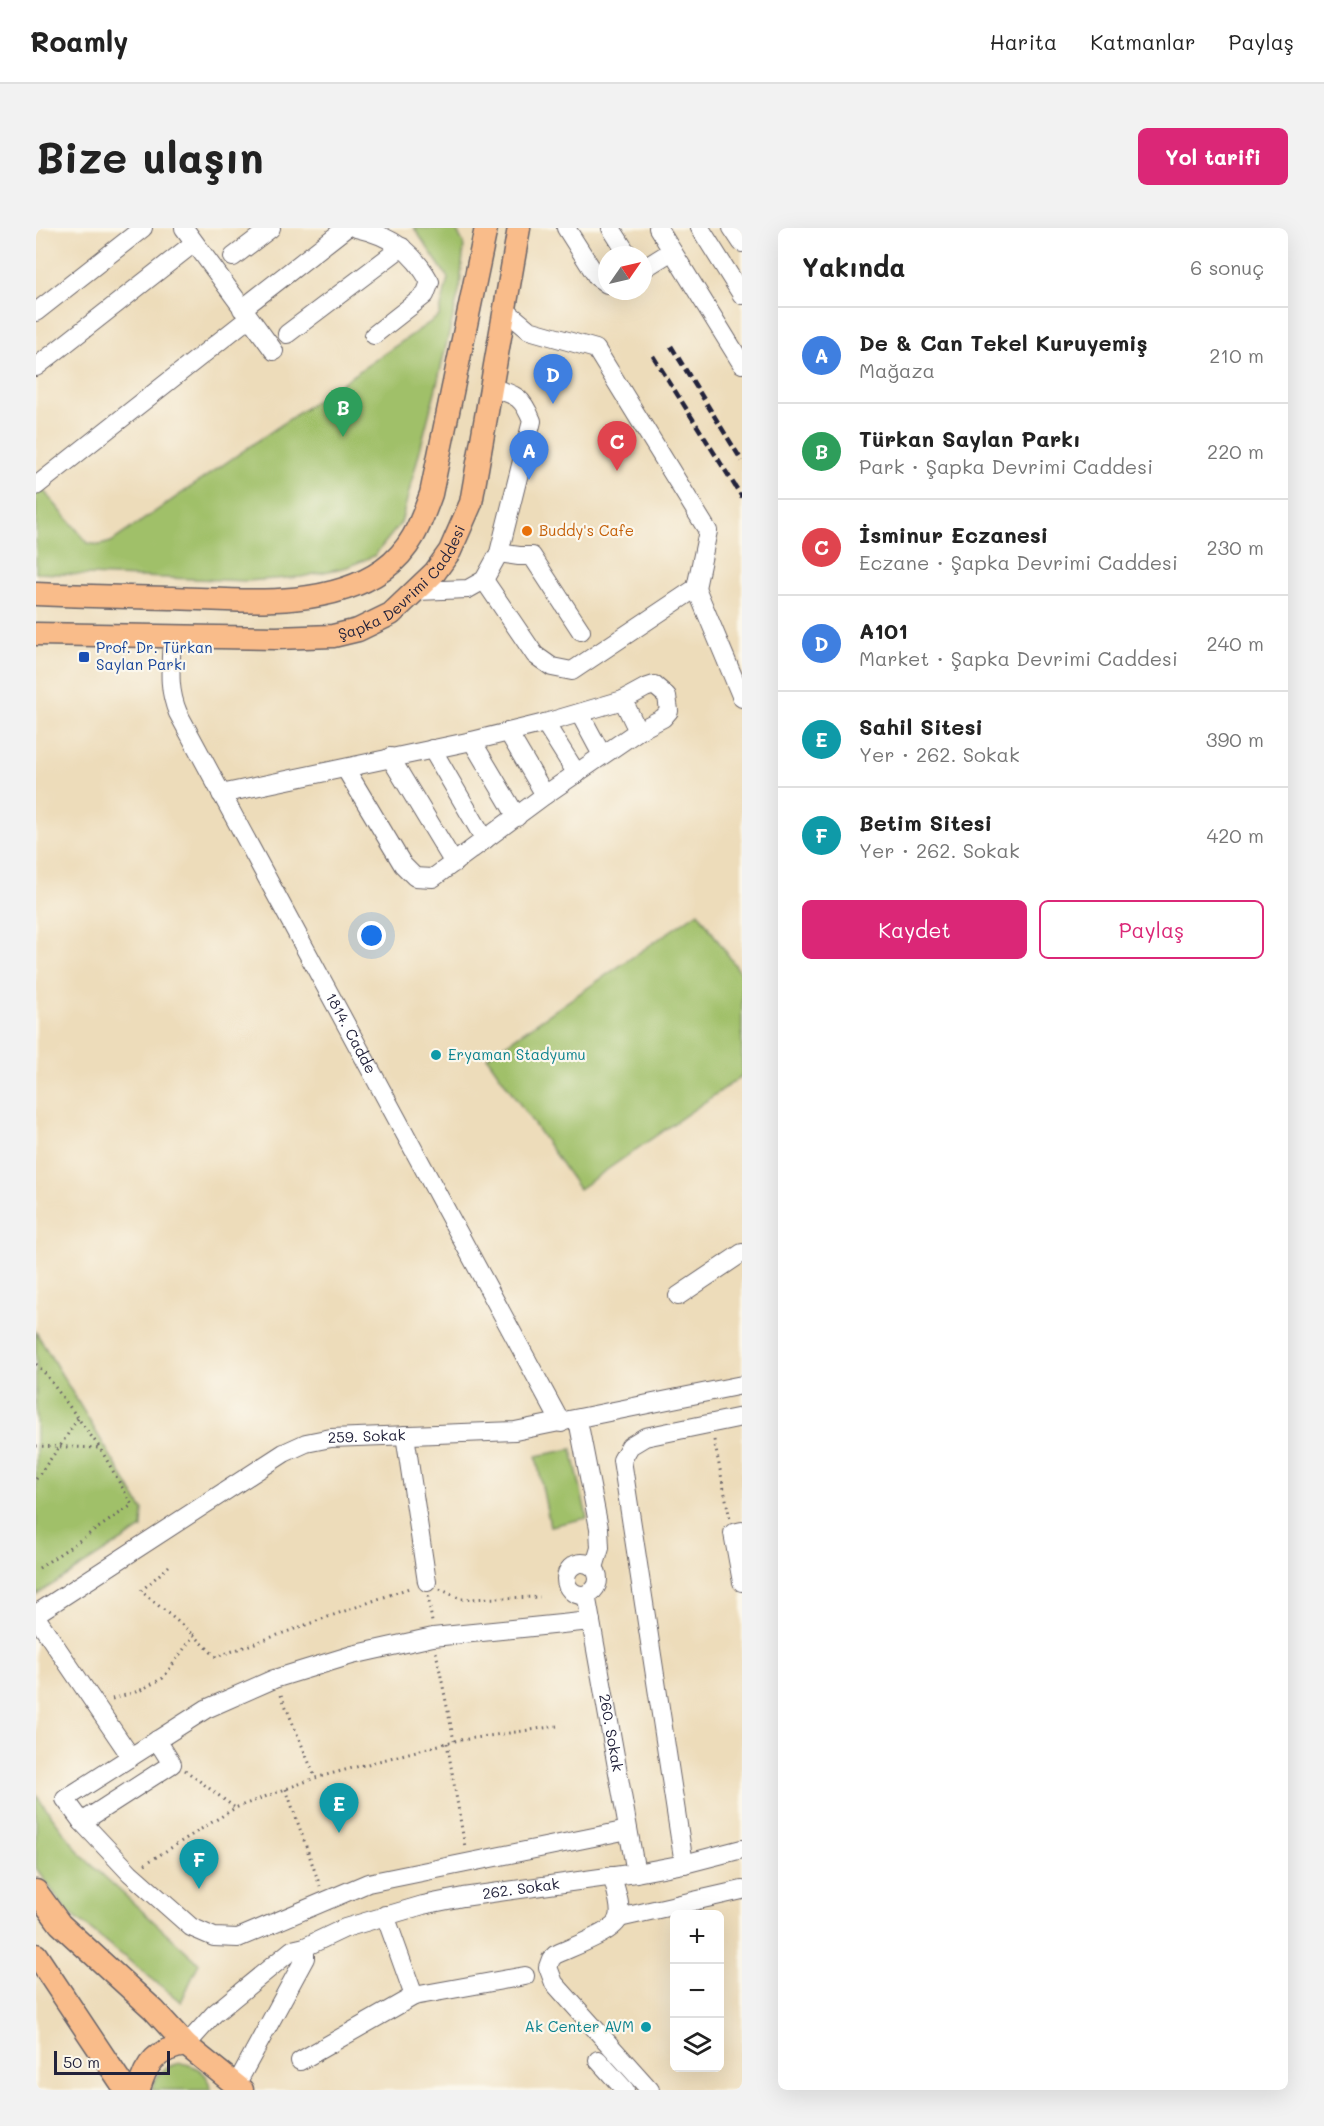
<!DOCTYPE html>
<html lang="tr">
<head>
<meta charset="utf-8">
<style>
  :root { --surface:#fff; --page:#f2f2f2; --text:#222; --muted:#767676; --line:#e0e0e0; --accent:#db2777 }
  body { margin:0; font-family:Mali,sans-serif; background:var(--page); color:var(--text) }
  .controls { position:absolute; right:18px; bottom:18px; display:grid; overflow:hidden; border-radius:9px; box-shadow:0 6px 24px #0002 }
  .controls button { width:54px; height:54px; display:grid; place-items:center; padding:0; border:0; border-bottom:2px solid var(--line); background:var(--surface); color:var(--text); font:30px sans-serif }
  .compass { position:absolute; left:562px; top:18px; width:54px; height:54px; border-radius:50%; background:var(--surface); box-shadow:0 6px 24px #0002; rotate:56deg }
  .scale { position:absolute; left:18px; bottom:15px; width:116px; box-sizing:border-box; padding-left:6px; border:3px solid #22223b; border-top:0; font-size:16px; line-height:21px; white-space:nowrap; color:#22223b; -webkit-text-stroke:4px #fbf7ec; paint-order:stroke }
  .you { position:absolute; left:336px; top:708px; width:21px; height:21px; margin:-15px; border:4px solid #fff; border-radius:50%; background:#1a73e8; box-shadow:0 0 0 9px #1a73e833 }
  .badge { display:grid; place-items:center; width:39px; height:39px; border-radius:50%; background:var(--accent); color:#fff; font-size:20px; font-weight:700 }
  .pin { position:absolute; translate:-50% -50px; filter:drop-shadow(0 2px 3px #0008) }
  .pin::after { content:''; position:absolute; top:32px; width:21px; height:18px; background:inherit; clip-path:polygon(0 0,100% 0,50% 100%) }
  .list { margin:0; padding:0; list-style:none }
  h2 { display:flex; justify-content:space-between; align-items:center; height:78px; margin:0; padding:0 24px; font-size:26px }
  h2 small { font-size:20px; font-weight:400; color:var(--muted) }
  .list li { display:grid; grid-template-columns:39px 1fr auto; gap:18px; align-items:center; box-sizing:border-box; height:96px; padding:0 24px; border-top:2px solid var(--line) }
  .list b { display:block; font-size:22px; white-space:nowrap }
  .list p { margin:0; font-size:20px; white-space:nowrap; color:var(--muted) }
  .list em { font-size:20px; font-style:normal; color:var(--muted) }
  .actions { display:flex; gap:12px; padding:18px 24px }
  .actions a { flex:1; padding:14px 0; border:2px solid var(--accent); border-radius:9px; text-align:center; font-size:21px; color:var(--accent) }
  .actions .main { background:var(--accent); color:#fff }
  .icon { flex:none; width:33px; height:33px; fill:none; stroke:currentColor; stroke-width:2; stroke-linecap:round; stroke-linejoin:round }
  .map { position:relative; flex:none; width:706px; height:1862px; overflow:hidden; border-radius:9px }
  header { display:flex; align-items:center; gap:36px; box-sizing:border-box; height:84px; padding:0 30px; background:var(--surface); border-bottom:2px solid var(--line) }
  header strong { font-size:28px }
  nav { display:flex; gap:33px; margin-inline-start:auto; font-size:21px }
  .intro { display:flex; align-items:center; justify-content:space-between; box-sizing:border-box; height:144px; padding:0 36px }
  h1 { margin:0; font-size:42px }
  .button { padding:15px 27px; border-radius:9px; background:var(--accent); color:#fff; font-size:21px; font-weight:700 }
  main { display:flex; gap:36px; padding:0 36px }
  aside { flex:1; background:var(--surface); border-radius:9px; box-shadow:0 6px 24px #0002 }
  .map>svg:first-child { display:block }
  .green { fill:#a0c069; stroke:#617152; stroke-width:1.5 }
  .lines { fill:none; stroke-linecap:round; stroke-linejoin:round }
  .minor-casing { stroke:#696367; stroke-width:20 }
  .major-casing { stroke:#696367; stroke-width:25 }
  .path { stroke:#696367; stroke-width:3; stroke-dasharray:1.5 4.5; stroke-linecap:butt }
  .minor { stroke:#fff; stroke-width:18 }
  .major { stroke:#f9bc8a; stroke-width:22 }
  .rail { stroke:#22223b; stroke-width:4.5; stroke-dasharray:9 4.5; stroke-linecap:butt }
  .food-dot { fill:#e8710a; stroke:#fbf7ec; stroke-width:2 }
  .transit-dot { fill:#1a4fb4; stroke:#fbf7ec; stroke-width:2 }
  .culture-dot { fill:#0f9aa8; stroke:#fbf7ec; stroke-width:2 }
  .labels { text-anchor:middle; stroke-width:4.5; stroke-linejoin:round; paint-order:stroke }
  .food-label { font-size:15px; fill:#c56008; stroke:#fbf7ec; text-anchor:start }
  .street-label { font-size:15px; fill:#22223b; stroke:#fbf7ec }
  .transit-label { font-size:15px; fill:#164399; stroke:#fbf7ec; text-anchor:start }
  .culture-label { font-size:15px; fill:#0d838f; stroke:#fbf7ec; text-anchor:start }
</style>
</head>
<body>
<header>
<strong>Roamly</strong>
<nav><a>Harita</a><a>Katmanlar</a><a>Paylaş</a></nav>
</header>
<div class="intro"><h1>Bize ulaşın</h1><a class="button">Yol tarifi</a></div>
<main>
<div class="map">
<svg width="706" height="1862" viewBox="0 0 706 1862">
  <rect width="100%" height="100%" fill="#fbf7ec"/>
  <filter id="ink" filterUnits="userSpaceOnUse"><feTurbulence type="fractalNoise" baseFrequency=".0167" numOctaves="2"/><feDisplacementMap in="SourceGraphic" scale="12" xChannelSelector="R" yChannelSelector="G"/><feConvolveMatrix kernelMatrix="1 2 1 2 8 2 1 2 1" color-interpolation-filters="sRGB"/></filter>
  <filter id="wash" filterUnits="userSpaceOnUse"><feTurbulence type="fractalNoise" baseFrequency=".008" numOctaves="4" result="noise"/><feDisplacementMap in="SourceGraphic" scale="24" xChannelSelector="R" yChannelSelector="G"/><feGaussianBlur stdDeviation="1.35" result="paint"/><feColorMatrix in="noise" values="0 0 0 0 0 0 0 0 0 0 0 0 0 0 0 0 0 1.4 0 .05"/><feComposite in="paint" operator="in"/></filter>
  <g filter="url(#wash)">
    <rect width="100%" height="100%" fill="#eddcba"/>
    <path class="green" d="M378 0H419L428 16 424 59 401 156 365 295 338 328 311 339 265 349 211 353 0 345V266L7 262 52 315 64 317 75 314 403 88 412 50Z
      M662 684 706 747V848L543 961 451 829Z
      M0 1104 107 1282 106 1300 0 1367Z
      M536 1221 551 1290 514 1298 500 1228Z
      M0 1567 46 1628 163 1735 145 1774 31 1683 0 1640Z
      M144 1835C160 1837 174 1845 175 1862H116C119 1846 129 1838 144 1835Z"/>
  </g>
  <g filter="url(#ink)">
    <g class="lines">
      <g class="minor-casing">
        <g id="minor">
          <path d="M148 0 238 123"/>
          <path d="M320 0C355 8 377 23 394 54L389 67 338 107"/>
          <path d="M530 0 561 49 571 56"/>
          <path d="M575 0 592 27"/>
          <path d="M622 0 706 136"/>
          <path d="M664 0 706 67"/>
          <path d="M696 0 706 15"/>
          <path d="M197 29 235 0"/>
          <path d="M607 41 636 23"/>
          <path d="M206 81 310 0"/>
          <path d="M0 84 107 0"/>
          <path d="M251 106 366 19"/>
          <path d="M0 139 158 15"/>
          <path d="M0 258 213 90"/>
          <path d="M463 325 483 328H496L545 403"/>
          <path d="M448 352 499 427 516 439 536 443 660 360 672 303 560 121 493 102 469 82"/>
          <path d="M660 360 706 470"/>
          <path d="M381 363 432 361 448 352 463 325 496 193C486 168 480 167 456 160"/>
          <path id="s1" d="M136 409C135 437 131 459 142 485L525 1195"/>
          <path d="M587 472 602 503"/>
          <path d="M544 486 566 527"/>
          <path d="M509 495 541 546"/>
          <path d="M472 504 509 567"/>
          <path d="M436 513 481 589"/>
          <path d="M396 521 449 612"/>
          <path d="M354 529 418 635"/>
          <path d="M185 566 436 513 509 495 587 472 609 460 618 457 631 468 633 483 627 490 602 503 509 567 397 650 379 649 367 637 309 540"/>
          <path d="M642 1068 706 1025"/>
          <path d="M542 1192 563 1300 564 1320 558 1340"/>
          <path d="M369 1207 391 1354"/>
          <path d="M706 1303 697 1305 706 1354"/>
          <circle cx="546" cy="1351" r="16"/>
          <path id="s2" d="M550 1366 600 1645"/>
          <path id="s3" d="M0 1386 248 1225 270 1215 295 1210 479 1203 706 1157"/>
          <path d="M0 1389 95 1529"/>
          <path d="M555 1393 397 1409 316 1427 238 1451 170 1481 29 1571 46 1594 94 1645 155 1699 178 1709 202 1710 332 1655 592 1602"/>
          <path d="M46 1594 136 1536 121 1512"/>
          <path d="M648 1636 586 1232 594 1218 609 1209 706 1189"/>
          <path d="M576 1648C579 1660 586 1678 583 1690 579 1704 533 1720 519 1727L515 1731 512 1739 518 1755 614 1862"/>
          <path d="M349 1687 378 1768"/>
          <path d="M583 1690 706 1662"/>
          <path id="s4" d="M150 1817 178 1786 256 1722 269 1719 309 1700 387 1677 427 1669 600 1645 648 1636 706 1621"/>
          <path d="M562 1832 589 1862"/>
          <path d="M264 1833 378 1768 489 1748"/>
          <path d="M200 1857 269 1730V1719"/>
        </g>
      </g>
      <g class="major-casing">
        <g id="major">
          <path d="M0 366C46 368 92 369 137 370 203 372 290 382 347 342 375 322 384 297 395 266L450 0"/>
          <path id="s5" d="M0 406 240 410 297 408 322 402 355 386 399 344 414 323 435 275 483 0"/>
          <path d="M0 1663 24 1696 118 1782 150 1817 206 1862"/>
          <path d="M0 1727 90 1862"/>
          <path d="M103 1862C109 1835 122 1821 150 1817"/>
        </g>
      </g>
      <path class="path" d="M0 1136 8 1144 64 1220 96 1277 0 1342
        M678 1212 694 1291
        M0 1218 64 1220
        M0 1251 24 1218 43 1189
        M133 1338 105 1363 158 1407
        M404 1361 425 1371 504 1369
        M392 1368 396 1394
        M400 1424 418 1513
        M245 1467 279 1549
        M76 1471 103 1463 127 1450 158 1407 180 1429 376 1359
        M411 1515 429 1619
        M149 1542 198 1579
        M250 1561 284 1658
        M109 1636 199 1580 279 1550 418 1513 521 1498"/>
      <use href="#minor" class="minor"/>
      <use href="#major" class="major"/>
      <path class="rail" d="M635 118 706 233
        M617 128 706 269"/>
    </g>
  </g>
  <circle class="food-dot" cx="491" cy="303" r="6"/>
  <rect class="transit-dot" x="42" y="423" width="12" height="12" rx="3"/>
  <g class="culture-dot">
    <circle cx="400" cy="827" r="6"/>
    <circle cx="610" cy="1799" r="6"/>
  </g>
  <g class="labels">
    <g class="food-label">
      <text x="503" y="308">Buddy's Cafe</text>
    </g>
    <g class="street-label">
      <text dy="5" stroke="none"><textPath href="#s5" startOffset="388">Şapka Devrimi Caddesi</textPath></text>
      <text dy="5" stroke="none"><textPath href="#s1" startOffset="441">1814. Cadde</textPath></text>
      <text dy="5" stroke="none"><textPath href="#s3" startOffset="381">259. Sokak</textPath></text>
      <text dy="5" stroke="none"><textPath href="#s2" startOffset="141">260. Sokak</textPath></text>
      <text dy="5" stroke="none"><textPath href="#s4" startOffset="381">262. Sokak</textPath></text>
    </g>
    <g class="transit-label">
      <text x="60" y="425">Prof. Dr. Türkan<tspan x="60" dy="17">Saylan Parkı</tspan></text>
    </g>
    <g class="culture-label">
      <text x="412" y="832">Eryaman Stadyumu</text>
      <text x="598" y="1804" text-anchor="end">Ak Center AVM</text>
    </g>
  </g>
</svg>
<div class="controls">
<button>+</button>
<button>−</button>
<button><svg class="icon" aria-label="layers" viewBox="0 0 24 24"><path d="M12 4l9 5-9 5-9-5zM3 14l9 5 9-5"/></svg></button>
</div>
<svg class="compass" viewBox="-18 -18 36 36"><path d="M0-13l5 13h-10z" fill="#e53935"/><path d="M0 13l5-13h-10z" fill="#767676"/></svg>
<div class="scale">50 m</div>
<div class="you"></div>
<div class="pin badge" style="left:493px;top:252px;background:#3f7fe0">A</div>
<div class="pin badge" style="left:307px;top:209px;background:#2e9e5b">B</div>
<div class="pin badge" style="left:581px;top:243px;background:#e0444e">C</div>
<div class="pin badge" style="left:517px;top:176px;background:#3f7fe0">D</div>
<div class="pin badge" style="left:303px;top:1605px;background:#0f9aa8">E</div>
<div class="pin badge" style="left:163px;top:1661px;background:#0f9aa8">F</div>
</div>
<aside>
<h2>Yakında<small>6 sonuç</small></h2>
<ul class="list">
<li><span class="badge" style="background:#3f7fe0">A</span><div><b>De &amp; Can Tekel Kuruyemiş</b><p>Mağaza</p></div><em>210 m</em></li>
<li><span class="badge" style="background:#2e9e5b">B</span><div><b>Türkan Saylan Parkı</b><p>Park · Şapka Devrimi Caddesi</p></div><em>220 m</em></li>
<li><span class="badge" style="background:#e0444e">C</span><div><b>İsminur Eczanesi</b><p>Eczane · Şapka Devrimi Caddesi</p></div><em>230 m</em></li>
<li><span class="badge" style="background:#3f7fe0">D</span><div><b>A101</b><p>Market · Şapka Devrimi Caddesi</p></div><em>240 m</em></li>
<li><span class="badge" style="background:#0f9aa8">E</span><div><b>Sahil Sitesi</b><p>Yer · 262. Sokak</p></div><em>390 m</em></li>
<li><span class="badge" style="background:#0f9aa8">F</span><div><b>Betim Sitesi</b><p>Yer · 262. Sokak</p></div><em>420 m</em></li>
</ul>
<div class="actions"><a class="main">Kaydet</a><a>Paylaş</a></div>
</aside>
</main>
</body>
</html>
